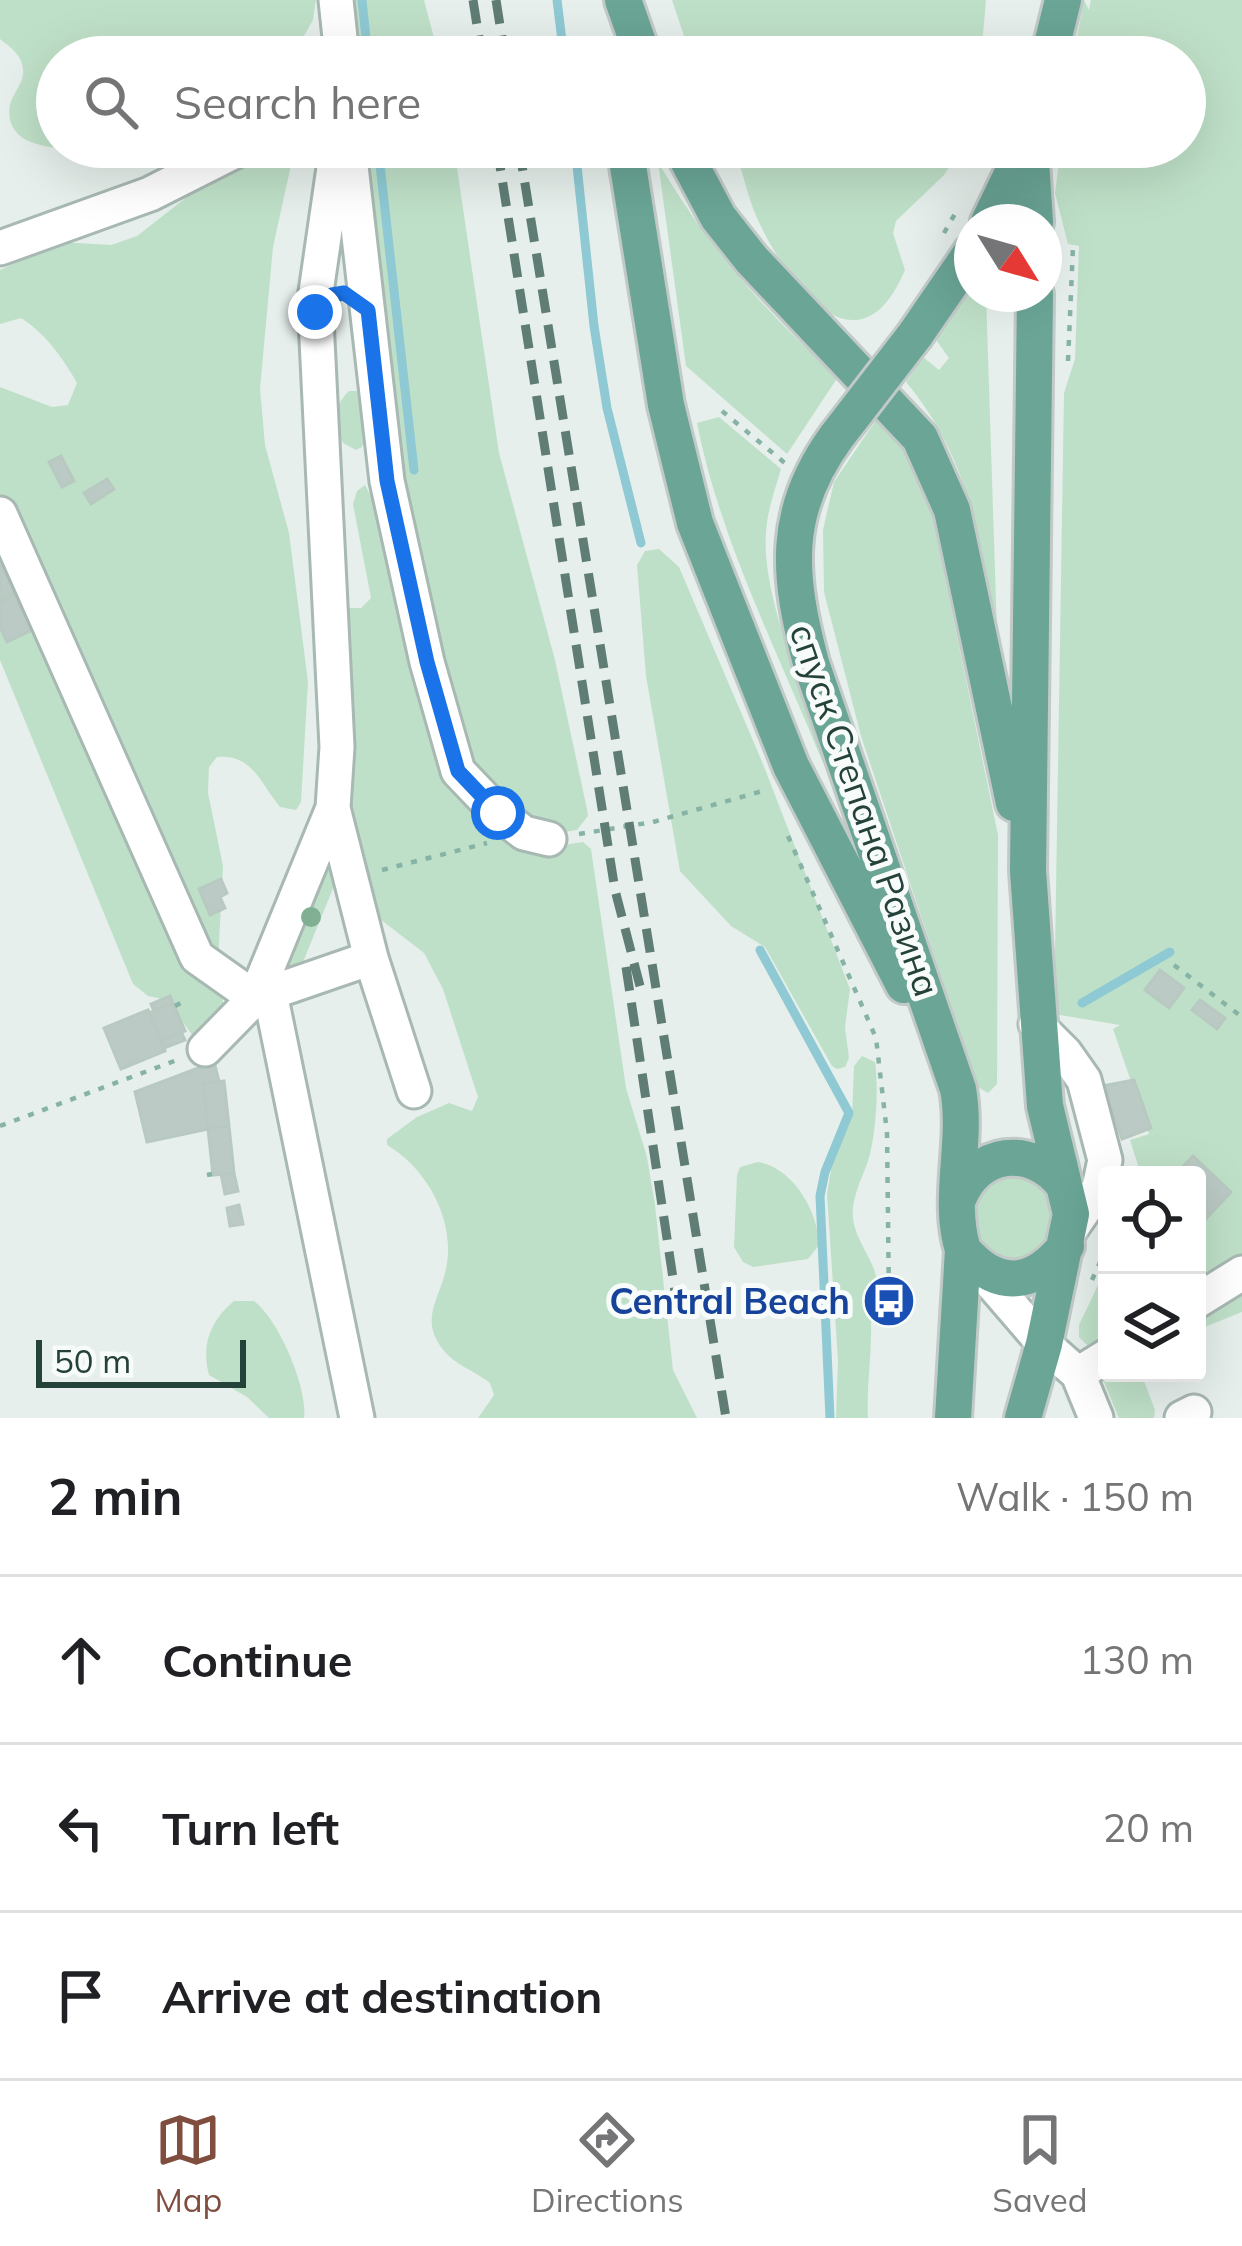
<!DOCTYPE html>
<html lang="en">
<head>
<meta charset="utf-8">
<style>
  :root { --surface:#fff; --page:#f2f2f2; --text:#202124; --muted:#757577; --line:#e0e0e0; --accent:#7f4e3f }
  body { margin:0; font-family:Mulish,sans-serif; background:var(--page); color:var(--text) }
  .controls { position:absolute; right:36px; bottom:36px; display:grid; overflow:hidden; border-radius:12px; box-shadow:0 12px 48px #0002 }
  .controls button { width:108px; height:108px; display:grid; place-items:center; padding:0; border:0; border-bottom:3px solid var(--line); background:var(--surface); color:var(--text); font:60px sans-serif }
  .compass { position:absolute; left:954px; top:204px; width:108px; height:108px; border-radius:50%; background:var(--surface); box-shadow:0 12px 48px #0002; rotate:127deg }
  .scale { position:absolute; left:36px; bottom:30px; width:210px; box-sizing:border-box; padding-left:12px; border:6px solid #24423a; border-top:0; font-size:33px; line-height:42px; white-space:nowrap; color:#24423a; -webkit-text-stroke:9px #f7fbf9; paint-order:stroke }
  .stop { position:absolute; width:36px; height:36px; margin:-27px; border:9px solid #1a73e8; border-radius:50%; background:#fff }
  .stop.end { background:#1a73e8; border-color:#fff; box-shadow:0 3px 12px #0008 }
  .list { margin:0; padding:0; list-style:none }
  h2 { display:flex; justify-content:space-between; align-items:center; height:156px; margin:0; padding:0 48px; font-size:51px }
  h2 small { font-size:39px; font-weight:400; color:var(--muted) }
  .list li { display:grid; grid-template-columns:78px 1fr auto; gap:36px; align-items:center; box-sizing:border-box; height:168px; padding:0 48px; border-top:3px solid var(--line) }
  .list b { display:block; font-size:45px; white-space:nowrap }
  .list em { font-size:39px; font-style:normal; color:var(--muted) }
  .icon { flex:none; width:66px; height:66px; fill:none; stroke:currentColor; stroke-width:2; stroke-linecap:round; stroke-linejoin:round }
  .map { position:relative; flex:none; width:1242px; height:1418px; overflow:hidden }
  .search { position:absolute; background:var(--surface); box-shadow:0 12px 48px #0002; left:36px; right:36px; top:36px; height:132px; display:flex; align-items:center; gap:30px; box-sizing:border-box; padding:0 42px; border-radius:66px; color:var(--muted); font-size:45px }
  .sheet { height:660px; background:var(--surface) }
  nav { display:flex; justify-content:space-around; align-items:center; box-sizing:border-box; height:168px; border-top:3px solid var(--line); background:var(--surface); font-size:33px; color:var(--muted) }
  nav a { display:grid; justify-items:center; gap:6px }
  nav .on { color:var(--accent) }
  .map>svg:first-child { display:block }
  .green { fill:#bfe0c8 }
  .lines { fill:none; stroke-linecap:round; stroke-linejoin:round }
  .stream { stroke:#8ec9d4; stroke-width:9 }
  .building { fill:#bbcac4; stroke:#b8c9c2; stroke-width:3 }
  .minor-casing { stroke:#a8b8b2; stroke-width:39 }
  .major-casing { stroke:#c2cac8; stroke-width:42 }
  .path { stroke:#86b3a5; stroke-width:4.5; stroke-dasharray:6 9; stroke-linecap:butt }
  .minor { stroke:#fff; stroke-width:33 }
  .major { stroke:#6aa596; stroke-width:36 }
  .rail { stroke:#5f7d75; stroke-width:9; stroke-dasharray:24 12; stroke-linecap:butt }
  .major-bridge-casing { stroke:#c2cac8; stroke-width:42; stroke-linecap:butt }
  .major-bridge { stroke:#6aa596; stroke-width:36 }
  .tree { fill:#80af93 }
  .route { stroke:#1a73e8; stroke-width:15 }
  .labels { text-anchor:middle; stroke-width:10; stroke-linejoin:round; paint-order:stroke }
  .street-label { font-size:36px; fill:#24423a; stroke:#f7fbf9 }
  .transit-label { font-size:36px; font-weight:bold; fill:#164399; stroke:#f7fbf9; text-anchor:end }
</style>
</head>
<body>
<div class="map">
<svg width="1242" height="1418" viewBox="0 0 1242 1418">
  <rect width="100%" height="100%" fill="#e6efeb"/>
  <path class="green" d="M0 0H316L313 20 292 57H57V147H120C88 148 1 160 10 105 13 92 25 82 23 69 22 55 10 47 0 39Z
    M347 0H424L439 57H352Z
    M672 0H986L981 57H691Z
    M1084 0 1089 10 1091 0H1242V1255L1197 1282V1175H1141L1130 1140 1149 1134 1113 1029 1120 1025 1054 1014 1064 393 1075 359 1079 246 1068 244 1055 193 1061 147H1185V57H1073Z
    M251 147H295L273 247 260 389 265 445 289 533 308 682 301 802 296 810 280 807C260 783 253 754 217 757L209 767 208 793 223 866 217 982 224 1005 220 1020 195 1039 167 1000 148 996 133 984 0 660V387L52 407 68 405 77 383C63 358 45 333 21 318L0 324V270L60 242 111 245 137 236Z
    M361 147H454L499 453 555 660 587 809 588 816 577 830C565 832 549 835 538 829 521 820 473 767 463 750L405 503Z
    M732 147H963L944 175 896 221 893 233 905 270C858 381 786 282 757 218 746 194 744 170 732 147Z
    M658 162C707 245 765 313 838 377L787 454 686 366Z
    M972 284V294H986L997 632 992 633C986 602 985 571 979 541 967 482 944 427 906 382L923 357 939 370 949 358 934 337Z
    M349 391H358C366 406 368 432 362 447L356 450 343 443C333 425 333 406 349 391Z
    M880 414 910 454 931 510 998 835 997 1084 988 1093 978 1087 861 736 824 592 823 530 834 482Z
    M719 417 781 469C775 490 767 511 766 533 761 597 807 698 828 761L823 763C778 652 720 540 697 423Z
    M365 485 377 508 406 651 428 724 552 847 583 842 591 849 626 1088 647 1157 655 1205 673 1370 697 1418H478L494 1395 490 1383C471 1368 452 1365 439 1344 422 1318 439 1298 445 1273 458 1224 428 1169 387 1145V1139L417 1117 449 1103 472 1111 478 1097 443 989 424 953 380 919 368 873 347 827 344 608H361L371 598 353 504 357 491Z
    M659 549 679 567 763 764 850 989 845 1027 849 1058 845 1067 837 1069 832 1066 765 947 731 926 680 871 646 676 637 565 645 551Z
    M322 864 332 867 336 881 301 967 288 977 276 961Z
    M862 1056 875 1062C879 1088 876 1139 867 1164 861 1180 851 1200 853 1218 855 1240 875 1262 876 1278 878 1293 871 1309 871 1325 872 1356 866 1387 868 1418H836L838 1360 827 1194 832 1163 852 1117 854 1066Z
    M758 1162C793 1168 818 1211 819 1245L808 1259 753 1267 743 1262 734 1247 737 1175 740 1167Z
    M971 1218a42 42 0 1 1 84 0a42 42 0 1 1-84 0Z
    M1107 1266V1337L1087 1345 1079 1337V1325Z
    M1242 1284V1312L1197 1330V1312Z
    M234 1301H254C279 1320 308 1388 304 1418H269L247 1397 209 1375C201 1345 210 1321 234 1301Z
    M1107 1373H1141L1155 1410 1154 1418H1119L1102 1377Z"/>
  <g class="lines">
    <path class="stream" d="M362 0 368 57
      M557 0 564 57
      M378 147 414 470
      M575 147 594 326 607 408 641 543
      M760 950 849 1113 825 1172 820 1196 830 1418
      M1082 1003 1170 952"/>
  </g>
  <path class="building" d="M61 456 74 481 62 487 49 462Z
    M107 479 114 489 91 504 84 493Z
    M0 564 14 594 0 600Z
    M15 595 32 630 7 642 0 627V602Z
    M221 879 227 893 220 897 225 908 210 915 199 889Z
    M1160 970 1184 988 1169 1008 1145 990Z
    M170 996 173 1003 154 1011 151 1004Z
    M1200 1000 1225 1018 1217 1029 1192 1010Z
    M173 1003 185 1031 161 1041 149 1013Z
    M148 1010 165 1051 121 1069 104 1028Z
    M181 1032 185 1040 164 1048 161 1041Z
    M214 1062 219 1081 203 1084 208 1129 147 1142 135 1092Z
    M1134 1080 1151 1128 1122 1139 1103 1086Z
    M224 1081 229 1126 208 1129 203 1084Z
    M229 1126 234 1173 213 1175 208 1129Z
    M1193 1156 1231 1192 1198 1227 1197 1175H1175Z
    M234 1173 238 1191 225 1194 221 1174Z
    M239 1205 243 1224 230 1226 227 1208Z"/>
  <g class="lines">
    <g class="minor-casing">
      <path id="minor" d="M336 0 342 57
        M349 149 387 481 427 662 458 771 498 813 524 833 549 839
        M0 248 150 194 243 147
        M0 514 197 957 255 998
        M333 808 371 958 414 1091
        M270 993 357 1418
        M255 998 371 958
        M1036 1024 1065 1053 1084 1080 1105 1160 1099 1188 1070 1230
        M205 1049 255 998 333 808 337 747 315 299 337 147
        M976 1265 1044 1344 1078 1374 1096 1418
        M1197 1301 1242 1273
        M1078 1374 1107 1356
        M1182 1418 1194 1412"/>
    </g>
    <g class="major-casing">
      <path id="major" d="M623 0 643 57
        M1049 57 1063 0
        M625 147 666 405 695 523 791 766 904 985
        M681 147 718 217 752 260 920 438 952 510 1014 803
        M1030 147 1035 222
        M989 222 1025 147
        M915 335 972 252
        M837 436C781 512 788 576 811 663L958 1089C968 1142 947 1199 963 1250L953 1418
        M958 1199C977 1150 1031 1144 1063 1184
        M963 1250C998 1291 1034 1286 1066 1246
        M1023 1418 1044 1344 1071 1214 1045 1106 1028 871 1035 294"/>
    </g>
    <path class="path" d="M944 233 956 212
      M1068 361 1073 247
      M722 411 786 464
      M579 834 653 822 766 790
      M788 836 876 1038 887 1133 889 1301
      M382 870 487 843
      M1174 965 1242 1017
      M175 1006 183 1002
      M0 1126 177 1060
      M207 1175 212 1174
      M1092 1280 1107 1247"/>
    <use href="#minor" class="minor"/>
    <use href="#major" class="major"/>
    <path class="rail" d="M473 0 482 57
      M496 0 505 57
      M497 147 615 890 640 986
      M519 147 726 1418
      M626 967 679 1318"/>
    <g class="major-bridge-casing">
      <path id="major-bridge" d="M837 436 915 335"/>
    </g>
    <use href="#major-bridge" class="major-bridge"/>
  </g>
  <circle class="tree" cx="311" cy="917" r="10"/>
  <g class="lines">
    <path class="route" d="M315 312 332 295 344 293 368 310 387 481 427 662 458 771 498 813"/>
  </g>
  <defs>
    <g id="bus-disc" transform="scale(2.7)"><circle r="9.5" fill="#1a4fb4" stroke="#f7fbf9"/><path d="M-5-6H5V4H4V6H2V4H-2V6H-4V4H-5ZM-3.5-4V0h7V-4ZM-3.5 1.2v1.5H-2V1.2ZM2 1.2v1.5H3.5V1.2Z" fill="#fff"/></g>
  </defs>
  <g fill-rule="evenodd">
    <use href="#bus-disc" x="889" y="1301"/>
  </g>
  <g class="labels">
    <g class="street-label">
      <text transform="translate(865 810) rotate(71)" y="13">спуск Степана Разина</text>
    </g>
    <g class="transit-label">
      <text x="850" y="1314">Central Beach</text>
    </g>
  </g>
</svg>
<div class="controls">
<button><svg class="icon" aria-label="locate" viewBox="0 0 24 24"><circle cx="12" cy="12" r="6"/><path d="M12 2v4M12 18v4M2 12h4M18 12h4"/></svg></button>
<button><svg class="icon" aria-label="layers" viewBox="0 0 24 24"><path d="M12 4l9 5-9 5-9-5zM3 14l9 5 9-5"/></svg></button>
</div>
<svg class="compass" viewBox="-18 -18 36 36"><path d="M0-13l5 13h-10z" fill="#e53935"/><path d="M0 13l5-13h-10z" fill="#757577"/></svg>
<div class="scale">50 m</div>
<div class="stop" style="left:498px;top:813px"></div>
<div class="stop end" style="left:315px;top:312px"></div>
<div class="search"><svg class="icon" aria-label="search" viewBox="0 0 24 24"><circle cx="10" cy="10" r="6"/><path d="M15 15l6 6"/></svg>Search here</div>
</div>
<section class="sheet">
<h2>2 min<small>Walk · 150 m</small></h2>
<ul class="list">
<li><svg class="icon" aria-label="ahead" viewBox="0 0 24 24"><path d="M12 20V5M6 11l6-6 6 6"/></svg><div><b>Continue</b></div><em>130 m</em></li>
<li><svg class="icon" aria-label="left" viewBox="0 0 24 24"><path d="M17 20v-9H6M10 6l-5 5 5 5"/></svg><div><b>Turn left</b></div><em>20 m</em></li>
<li><svg class="icon" aria-label="arrive" viewBox="0 0 24 24"><path d="M6 21V4h12l-3 4 3 4H6"/></svg><div><b>Arrive at destination</b></div></li>
</ul>
</section>
<nav>
<a class="on"><svg class="icon" aria-label="map" viewBox="0 0 24 24"><path d="M3 6l6-2 6 2 6-2v14l-6 2-6-2-6 2zM9 4v14M15 6v14"/></svg>Map</a>
<a><svg class="icon" aria-label="directions" viewBox="0 0 24 24"><path d="M12 3l9 9-9 9-9-9zM9 14v-3h6M13 9l2 2-2 2"/></svg>Directions</a>
<a><svg class="icon" aria-label="saved" viewBox="0 0 24 24"><path d="M7 4h10v16l-5-4-5 4z"/></svg>Saved</a>
</nav>
</body>
</html>
